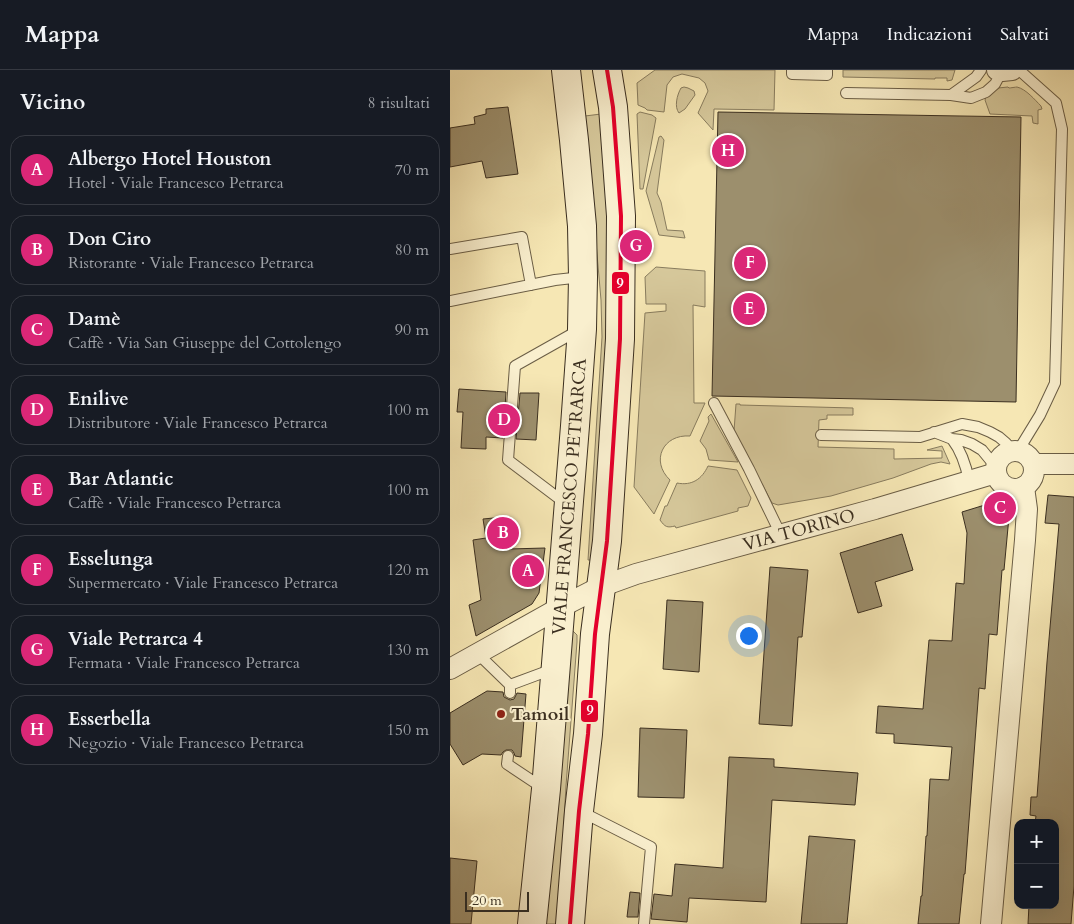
<!DOCTYPE html>
<html lang="it">
<head>
<meta charset="utf-8">
<style>
  :root { --surface:#171b24; --page:#20242c; --text:#f1f3f6; --muted:#9ea1a6; --line:#363941; --accent:#db2777 }
  body { margin:0; font-family:Cardo,serif; background:var(--page); color:var(--text) }
  .controls { position:absolute; right:15px; bottom:15px; display:grid; overflow:hidden; border-radius:10px; box-shadow:0 5px 20px #0002 }
  .controls button { width:45px; height:45px; display:grid; place-items:center; padding:0; border:0; border-bottom:1px solid var(--line); background:var(--surface); color:var(--text); font:25px sans-serif }
  .scale { position:absolute; left:15px; bottom:12px; width:64px; box-sizing:border-box; padding-left:5px; border:2px solid #3b2f20; border-top:0; font-size:14px; line-height:18px; white-space:nowrap; color:#3b2f20; -webkit-text-stroke:4px #f9efce; paint-order:stroke }
  .you { position:absolute; left:298px; top:565px; width:18px; height:18px; margin:-12px; border:4px solid #fff; border-radius:50%; background:#1a73e8; box-shadow:0 0 0 8px #1a73e833 }
  .badge { display:grid; place-items:center; width:32px; height:32px; border-radius:50%; background:var(--accent); color:#fff; font-size:16px; font-weight:700 }
  .pin { position:absolute; translate:-50% -50%; border:2px solid #fff; box-shadow:0 1px 5px #0006 }
  .list { margin:0; padding:0; list-style:none }
  h2 { display:flex; justify-content:space-between; align-items:center; height:65px; margin:0; padding:0 20px; font-size:21px }
  h2 small { font-size:16px; font-weight:400; color:var(--muted) }
  .list li { display:grid; grid-template-columns:32px 1fr auto; gap:15px; align-items:center; box-sizing:border-box; height:70px; margin:0 10px 10px; padding:0 10px; border:1px solid var(--line); border-radius:15px }
  .list b { display:block; font-size:19px; white-space:nowrap }
  .list p { margin:0; font-size:16px; white-space:nowrap; color:var(--muted) }
  .list em { font-size:16px; font-style:normal; color:var(--muted) }
  .map { position:relative; flex:none; width:624px; height:854px; overflow:hidden }
  header { display:flex; align-items:center; gap:30px; box-sizing:border-box; height:70px; padding:0 25px; background:var(--surface); border-bottom:1px solid var(--line) }
  header strong { font-size:24px }
  nav { display:flex; gap:28px; margin-inline-start:auto; font-size:18px }
  main { display:flex }
  aside { flex:1; background:var(--surface) }
  .map>svg:first-child { display:block }
  .green { fill:#d6c89b; stroke:#887c5e }
  .building { fill:#9c8f6d; stroke:#3b2f20 }
  .lines { fill:none; stroke-linecap:round; stroke-linejoin:round }
  .lane-casing { stroke:#6a5d45; stroke-width:12 }
  .street-casing { stroke:#6a5d45; stroke-width:22 }
  .secondary-casing { stroke:#3b2f20; stroke-width:30 }
  .lane { stroke:#f9efce; stroke-width:10 }
  .street { stroke:#f9efce; stroke-width:20 }
  .secondary { stroke:#f9efce; stroke-width:28 }
  .bus-1-casing { stroke:#f9efce; stroke-width:8 }
  .bus-1 { stroke:#e4002b; stroke-width:4 }
  .poi-dot { fill:#8f2418; stroke:#f9efce; stroke-width:2 }
  .labels { text-anchor:middle; stroke-width:4; stroke-linejoin:round; paint-order:stroke }
  .street-label { font-size:18px; fill:#3b2f20; stroke:#f9efce }
  .poi-label { font-size:18px; font-weight:bold; fill:#3b2f20; stroke:#f9efce; text-anchor:start }
  .line-badge { stroke:#f9efce; stroke-width:2 }
  .badge-label { font-size:14px; text-anchor:middle; font-weight:bold; fill:#fff }
</style>
</head>
<body>
<header>
<strong>Mappa</strong>
<nav><a>Mappa</a><a>Indicazioni</a><a>Salvati</a></nav>
</header>
<main>
<aside>
<h2>Vicino<small>8 risultati</small></h2>
<ul class="list">
<li><span class="badge">A</span><div><b>Albergo Hotel Houston</b><p>Hotel · Viale Francesco Petrarca</p></div><em>70 m</em></li>
<li><span class="badge">B</span><div><b>Don Ciro</b><p>Ristorante · Viale Francesco Petrarca</p></div><em>80 m</em></li>
<li><span class="badge">C</span><div><b>Damè</b><p>Caffè · Via San Giuseppe del Cottolengo</p></div><em>90 m</em></li>
<li><span class="badge">D</span><div><b>Enilive</b><p>Distributore · Viale Francesco Petrarca</p></div><em>100 m</em></li>
<li><span class="badge">E</span><div><b>Bar Atlantic</b><p>Caffè · Viale Francesco Petrarca</p></div><em>100 m</em></li>
<li><span class="badge">F</span><div><b>Esselunga</b><p>Supermercato · Viale Francesco Petrarca</p></div><em>120 m</em></li>
<li><span class="badge">G</span><div><b>Viale Petrarca 4</b><p>Fermata · Viale Francesco Petrarca</p></div><em>130 m</em></li>
<li><span class="badge">H</span><div><b>Esserbella</b><p>Negozio · Viale Francesco Petrarca</p></div><em>150 m</em></li>
</ul>
</aside>
<div class="map">
<svg width="624" height="854" viewBox="0 0 624 854">
  <rect width="100%" height="100%" fill="#f6e7b4"/>
  <filter id="stains"><feTurbulence type="fractalNoise" baseFrequency=".004" numOctaves="4"/><feColorMatrix values="0 0 0 0 .2 0 0 0 0 .09 0 0 0 0 .02 0 0 0 .5 -.17"/></filter>
  <radialGradient id="worn" r=".72"><stop offset=".6" stop-color="#630" stop-opacity="0"/><stop offset="1" stop-color="#630" stop-opacity=".3"/></radialGradient>
  <path class="green" d="M205 0H325L324 40 264 39 263 60 248 43 258 21 255 13 249 8 232 4 223 7 217 15 214 42 197 40 195 38 188 35 187 13Z
    M393 0H505L502 10 497 11V8H485V9L393 7Z
    M234 17 238 18 244 21 245 25 235 39 229 43C224 37 227 25 231 18Z
    M558 17 559 18C560 18 566 17 567 17 576 19 585 30 591 36L592 39 588 40V54L583 53 582 46 540 44 535 30 536 27 548 18Z
    M190 42 202 45 206 48 193 119H190L187 44Z
    M151 44 159 133 158 266 142 490H138L152 267 151 230 135 46Z
    M211 66 214 70 207 123 211 132 217 160 233 161 235 168 209 165 196 121 209 67Z
    M206 197 255 201V237L243 235 244 333H255L240 366C213 364 200 391 220 410L204 444 184 417 195 243 216 241V234H196L195 207Z
    M286 334H290V335L403 338V345H377V349L369 350 368 377 444 379V389L492 388V381L477 380 492 376 500 394 491 392 481 394 443 408 381 426 328 435 322 433 284 361Z
    M261 344 288 392 259 390 256 379 250 371 259 351 258 347Z
    M258 396 287 400 301 428 298 436 288 438V441L226 458 225 456C217 458 215 457 210 450L215 436H217L227 413C242 416 252 409 258 396Z
    M123 561 127 565V572L116 716 108 854H94L119 564Z"/>
  <path class="building" d="M58 37 68 104 36 108 32 91 0 97V58L25 54 24 47 36 44V39Z
    M268 42 571 47 566 332 262 326Z
    M9 319 56 322 53 368 36 367V379L11 378 13 342H7Z
    M70 323H89L86 370 66 369Z
    M598 425 624 427V816L621 854H578L579 835H605V753H585L586 746 580 745 581 727H587L597 592 609 454 595 453Z
    M551 430 560 436 554 500H552L547 565 539 564 535 619 529 618 515 804H514L509 854H468L471 826H472L476 766H477L480 709 499 710 502 677 444 673V664L426 663 428 636 473 639 479 570 502 571 506 513 514 514 517 463 512 442Z
    M54 447 59 479 95 478 89 523 82 534 26 566 19 535 31 530 23 470 36 468 33 449Z
    M452 464 463 500 425 512 432 536 408 543 390 483Z
    M320 497 358 500 352 567H348L342 656 309 654Z
    M217 530 253 532 249 602 213 599Z
    M37 621 53 622 54 627 60 630 64 629 67 623 76 624 71 687 65 686 64 683 62 680H56L53 682 51 685 32 684 13 695 0 674V643Z
    M190 658 237 660 234 728 188 727Z
    M279 687 324 689V697L408 703 405 735 322 730 316 832 239 828 237 852 201 849 204 824 222 826 225 794 273 798Z
    M359 766 405 770 397 854H351Z
    M0 788 27 791 21 854H0Z
    M180 822 190 823 188 847H177Z"/>
  <g class="lines">
    <g class="lane-casing">
      <path id="lane" d="M342 0V4L377 5V0
        M396 23 501 25 521 28 536 22 545 14 552 1
        M501 25 526 7 531 0
        M0 179 72 167 81 215
        M0 231 105 210 132 207
        M264 333 299 399 331 465
        M484 362 502 369 511 370 522 374 532 380 546 397
        M371 365 470 367 512 354 528 357 540 362 549 367 556 373 562 381
        M502 369C512 382 516 395 519 411
        M568 381 590 345 605 313 612 59 606 33 569 0
        M115 433 58 390 65 296 129 260
        M27 583 60 615V623
        M60 615 103 599
        M58 686 57 694 93 718
        M130 741 201 777 194 854"/>
    </g>
    <g class="street-casing">
      <g id="street">
        <path d="M547 0 552 1 562 0"/>
        <circle cx="565" cy="400" r="19"/>
        <path d="M584 394H624"/>
        <path id="s1" d="M0 599 111 537 150 517 186 504 425 439 546 403"/>
        <path d="M541 854 575 470 577 439 574 417"/>
      </g>
    </g>
    <g class="secondary-casing">
      <g id="secondary">
        <path id="s2" d="M82 854 96 719 125 356 132 259 133 207 132 156 124 70 116 0"/>
        <path d="M120 854 129 741 138 664 145 564 157 471 170 269 171 146 163 37 157 0"/>
      </g>
    </g>
    <use href="#lane" class="lane"/>
    <use href="#street" class="street"/>
    <use href="#secondary" class="secondary"/>
    <g class="bus-1-casing">
      <path id="bus-1" d="M120 854 129 741 138 664 145 564 157 471 170 269 171 146 163 37 157 0"/>
    </g>
    <use href="#bus-1" class="bus-1"/>
  </g>
  <circle class="poi-dot" cx="51" cy="644" r="5"/>
  <g class="labels">
    <g class="street-label">
      <text dy="6" stroke="none"><textPath href="#s2" startOffset="429">VIALE FRANCESCO PETRARCA</textPath></text>
      <text dy="6" stroke="none"><textPath href="#s1" startOffset="378">VIA TORINO</textPath></text>
    </g>
    <g class="poi-label">
      <text x="61" y="650">Tamoil</text>
    </g>
  </g>
  <g class="line-badge">
    <rect x="161" y="201" width="19" height="24" rx="5" fill="#e4002b"/>
    <rect x="130" y="629" width="19" height="24" rx="5" fill="#e4002b"/>
  </g>
  <g class="badge-label">
    <text x="170" y="218">9</text>
    <text x="140" y="645">9</text>
  </g>
  <rect width="100%" height="100%" filter="url(#stains)"/>
  <rect width="100%" height="100%" fill="url(#worn)"/>
</svg>
<div class="controls">
<button>+</button>
<button>−</button>
</div>
<div class="scale">20 m</div>
<div class="you"></div>
<div class="pin badge" style="left:78px;top:501px">A</div>
<div class="pin badge" style="left:53px;top:463px">B</div>
<div class="pin badge" style="left:550px;top:438px">C</div>
<div class="pin badge" style="left:54px;top:350px">D</div>
<div class="pin badge" style="left:299px;top:239px">E</div>
<div class="pin badge" style="left:300px;top:193px">F</div>
<div class="pin badge" style="left:186px;top:176px">G</div>
<div class="pin badge" style="left:278px;top:81px">H</div>
</div>
</main>
</body>
</html>
